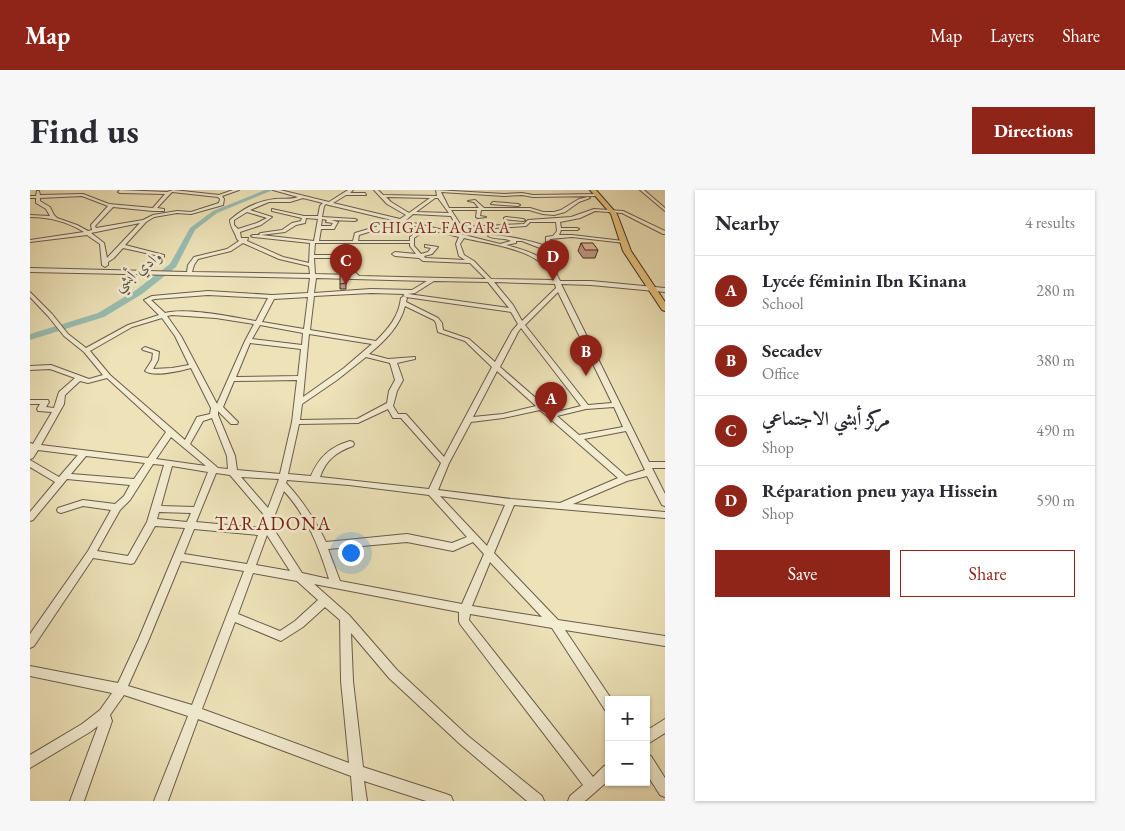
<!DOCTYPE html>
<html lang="en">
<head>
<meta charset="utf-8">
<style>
  :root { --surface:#fff; --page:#f7f7f7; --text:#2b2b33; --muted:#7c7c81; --line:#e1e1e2; --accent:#8f2418 }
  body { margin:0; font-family:"EB Garamond",Amiri,serif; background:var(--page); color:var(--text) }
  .controls { position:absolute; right:15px; bottom:15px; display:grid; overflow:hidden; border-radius:0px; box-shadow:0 1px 4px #0004 }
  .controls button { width:45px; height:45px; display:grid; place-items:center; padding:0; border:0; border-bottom:1px solid var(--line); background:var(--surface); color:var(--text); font:25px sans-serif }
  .you { position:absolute; left:320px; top:362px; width:18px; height:18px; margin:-12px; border:4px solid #fff; border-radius:50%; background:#1a73e8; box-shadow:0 0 0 8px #1a73e833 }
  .badge { display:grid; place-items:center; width:32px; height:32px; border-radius:50%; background:var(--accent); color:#fff; font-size:16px; font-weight:700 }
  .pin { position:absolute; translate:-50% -41px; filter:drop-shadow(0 1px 2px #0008) }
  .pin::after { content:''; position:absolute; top:26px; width:18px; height:15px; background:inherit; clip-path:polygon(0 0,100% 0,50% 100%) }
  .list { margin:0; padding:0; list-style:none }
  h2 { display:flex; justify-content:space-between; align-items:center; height:65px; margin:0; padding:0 20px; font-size:21px }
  h2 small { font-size:16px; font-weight:400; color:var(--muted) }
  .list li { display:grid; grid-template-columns:32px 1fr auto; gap:15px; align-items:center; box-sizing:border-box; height:70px; padding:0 20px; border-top:1px solid var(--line) }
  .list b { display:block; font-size:19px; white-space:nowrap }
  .list p { margin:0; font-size:16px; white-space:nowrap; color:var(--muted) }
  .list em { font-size:16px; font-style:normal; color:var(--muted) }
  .actions { display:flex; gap:10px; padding:15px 20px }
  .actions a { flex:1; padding:11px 0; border:1px solid var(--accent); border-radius:0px; text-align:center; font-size:18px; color:var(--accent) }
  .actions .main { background:var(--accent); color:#fff }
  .map { position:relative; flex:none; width:635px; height:611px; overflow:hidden; border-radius:0px }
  header { display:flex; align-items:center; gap:30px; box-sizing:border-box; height:70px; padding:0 25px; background:var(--accent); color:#fff }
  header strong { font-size:24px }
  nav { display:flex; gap:28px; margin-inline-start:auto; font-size:18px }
  .intro { display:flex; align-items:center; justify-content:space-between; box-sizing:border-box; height:120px; padding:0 30px }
  h1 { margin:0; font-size:35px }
  .button { padding:12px 22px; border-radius:0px; background:var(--accent); color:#fff; font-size:18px; font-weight:700 }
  main { display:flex; gap:30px; padding:0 30px }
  aside { flex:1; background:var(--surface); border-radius:0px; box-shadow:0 1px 4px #0004 }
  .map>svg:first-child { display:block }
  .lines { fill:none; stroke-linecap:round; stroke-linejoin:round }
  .river { fill:#99bdb2; fill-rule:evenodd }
  .minor-casing { stroke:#6a5c4a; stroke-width:2 }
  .highway-casing { stroke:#3f2f25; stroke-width:2 }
  .minor { fill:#f3ecd1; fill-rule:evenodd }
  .highway { fill:#e6c17c; fill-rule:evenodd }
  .wall { fill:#c19681; stroke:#3f2f25 }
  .building { fill:#e0af96; stroke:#3f2f25 }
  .labels { text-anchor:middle; stroke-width:5; stroke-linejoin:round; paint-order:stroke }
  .far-neighbourhood-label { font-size:16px; letter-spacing:1px; fill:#7a1f14; stroke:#f3ecd1 }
  .far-water-label { font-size:16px; font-style:italic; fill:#565248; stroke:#f3ecd1 }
  .neighbourhood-label { font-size:19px; letter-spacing:1px; fill:#7a1f14; stroke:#f3ecd1 }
</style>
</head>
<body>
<header>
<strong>Map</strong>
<nav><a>Map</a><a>Layers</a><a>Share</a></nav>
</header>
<div class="intro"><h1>Find us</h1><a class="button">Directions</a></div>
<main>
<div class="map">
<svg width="635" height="611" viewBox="0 0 635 611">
  <rect width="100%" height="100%" fill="#ede2b8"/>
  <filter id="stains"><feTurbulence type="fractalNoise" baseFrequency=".004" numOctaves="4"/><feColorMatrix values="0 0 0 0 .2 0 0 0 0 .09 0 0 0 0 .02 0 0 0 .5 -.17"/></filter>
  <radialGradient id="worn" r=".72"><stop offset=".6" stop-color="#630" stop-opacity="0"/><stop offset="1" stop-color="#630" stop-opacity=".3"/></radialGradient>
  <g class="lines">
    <path class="river" d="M235 0H243L187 23 165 40 146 77 112 104 74 127 0 150V144L68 123 106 100 140 74 160 38 183 21Z"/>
    <g class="minor-casing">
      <path id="minor" d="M90 0 137 2 143 0 189 5 203 0H209L192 6 194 9 193 15 161 24 147 23 124 27 116 32 95 55 134 65V67L93 58 84 68 78 72V75L75 77 72 75 70 54 57 45 0 52V50L54 42C38 32 19 27 0 27V25L20 26 16 19 6 13V8H0V6H6L7 1H9L10 5 53 4 79 14 123 18 135 4 90 3 88 2ZM142 2 188 7 190 9 189 13 161 22 147 21 123 25 113 30 66 38 65 36 83 17 123 21H134V19L127 18ZM52 6 78 16 61 35 62 40 58 41 47 35 27 28 24 25 20 17 10 11V8ZM110 33 77 68 74 53 61 43Z
        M243 0H250L299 12 318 0H323L320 3H335L336 5H316L303 13 370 29 376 25 357 14 344 0H348L353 5 407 6 406 0 474 4 492 3 503 5 568 4 569 6 503 7 492 5 474 6 411 2 419 18H449L444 12 438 11 445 10 454 18H500L513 22H524L531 20 549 9 558 7 560 8 549 12 535 22 524 25 513 24 499 20H451L450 26 456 27 448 28 446 27 447 20H421L432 37 494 34 498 30 541 27 564 19 593 21 635 41V44H633L592 23 565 21 550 28 530 32 531 38H547L549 39 547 40H531L529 45H542L593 51 595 52V53L542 47 520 49 521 64 518 66 515 64V60L492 51H486V53L476 55C499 61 520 67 530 91H561L635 98V102L561 95 531 94 619 272H635V278H622L635 304V316L632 315 617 286 597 291 543 314 635 322V328L484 315 464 363 528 430 635 446V456L535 440 582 510H579V522L575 520 522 438 440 424 439 430 563 587 574 576 579 575V590L555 611H538L540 606 553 595 430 434 429 431V422L284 394 319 425 367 480 438 546 512 606 514 611H497L430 554 359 488 321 443 323 491 333 577 416 604 421 606 423 611H396L334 591 337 611H323L321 586 168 529 138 611H124L158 526 94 505 80 525 82 531 54 611H40L68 536 60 542 0 578V565L52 534 70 520 82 503 0 486V476L88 493 109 448 155 338 125 336 104 373 101 374 63 368 4 456 0 458V444L58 361 81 320 53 316 31 323 28 322 27 320 28 318 53 310 85 314 94 306 100 295 37 289 3 330 0 331V322L25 292 0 277V270L29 287 48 265 8 260 3 268 0 269V253L3 254 22 222 8 221 7 219 10 214H0V210H18L19 212 16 217 24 218 29 202 45 188 20 179 0 180V176L21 175 59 189 73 185 54 162 34 146 18 126 0 107V102L22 124 38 144 56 158 98 135 129 125 114 110 122 106 178 101 242 105 278 103 280 88 0 82V78L157 82 158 75 164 67 197 59 209 51 207 49C205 42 200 37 200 30 212 19 227 11 245 9 253 8 260 10 268 7ZM356 7 400 8 379 23 361 12ZM273 8 293 13 290 16 288 26H274L242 19V21L272 28 271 31 262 33 252 40 231 43 229 44 230 45H223L221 46 223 47 280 53 279 73 253 67 217 51 218 48H211L210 42 231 35 242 27 220 20 239 12H260ZM405 8H408L419 23 386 22ZM296 14 299 15 366 31 325 43 323 51H289L291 39H304L308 32 301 30 325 31 327 30 325 29 292 27 294 16ZM217 22 237 28 227 33 208 39 204 35V30ZM383 24 421 26 428 39 426 43 375 31ZM276 28 288 29 284 51 231 45 255 42 266 35 275 33ZM292 29 297 30 296 32 303 33 301 36H291ZM371 32 392 38 380 47V51H328L329 45ZM500 32H526L527 41 523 46 516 47V56C497 50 480 46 460 45L458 46C465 50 473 47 481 51L470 54 430 44 432 40 496 36ZM397 39 429 47 426 54 429 66 435 70 395 68 394 66 402 64 408 57 395 55V57L401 58 398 62 391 64 384 56V48ZM434 48C463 55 512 59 524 90L461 89 444 71 434 65 430 54ZM213 53 249 69 279 76 280 84 162 82 164 75 168 69 201 61ZM285 53H380V56L386 64 365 62 362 64 365 66 389 68 393 71 440 73 456 89 329 86 319 76 314 65H284ZM284 68H310L314 77 322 85 285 84ZM286 88 397 91 382 100 341 99 284 103ZM404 91 458 92 479 118 378 104 385 103ZM464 92 525 94 526 98 492 131 483 115ZM528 102 582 213 558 215 495 135ZM341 103 375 104 373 105 376 107 481 122 488 134 482 141 465 172 439 149 413 140 412 133 408 128 376 112 377 108 374 106 371 108C369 126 359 138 346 151L280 140 284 106ZM178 105 238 108 226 131C203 127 155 117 135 123L121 110 125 109ZM278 107 274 139 232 132 244 109ZM375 116 404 130 406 133 408 142 435 151 462 177 414 267 376 224H368L363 216 367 201 373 190 367 173 385 169V167L358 169 339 164C355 151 370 136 375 116ZM142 125 186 128 224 134 215 151 187 214 151 146 137 126ZM132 128 145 146 159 175 142 178 123 179 128 170 129 162 115 157 112 159 113 160 123 163 122 170 115 181C124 187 150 181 161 178L181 218 180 224 167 227 155 250 80 185 60 161 102 137ZM230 135 273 143 272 155 222 149ZM491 138 551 216 523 223 470 177 488 142ZM279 144 342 154 314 178 273 207ZM220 153 271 159 268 186 206 187ZM336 167 360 173 365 190 359 201 357 213 327 229 270 230 272 214 307 190ZM467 181 506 216 473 224 443 227ZM77 188 136 242 118 268 11 255 34 214 35 205 50 191 58 193ZM267 190 262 232 250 284 207 280 205 266 188 225V221L201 234H207L208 232 193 217 204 191ZM584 217 593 237 549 245 527 226 556 219ZM358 219 363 228H371L411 273 399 299 290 287C296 270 306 262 323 256L324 254 323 252 320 251C300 257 289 267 281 286L258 284 269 234 328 233ZM510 220 588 288 530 313 481 309 408 300 419 273 441 232 473 228ZM182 228 197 266 198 279 188 278 160 254 173 231ZM596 241 615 280 596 286 554 249ZM141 247 176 276 126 269ZM56 266 115 273 104 289 41 284ZM123 274 134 275 117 332 98 366 67 361 90 320 100 310ZM142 276 178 282 164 317 131 316ZM186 283 200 285 235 326 231 338 166 332ZM211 287 249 289 238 318ZM257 290 319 295 399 305 437 347 422 353 377 344 296 352C285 330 273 311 256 293ZM254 301C277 326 289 357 299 389L272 383 241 335ZM410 306 475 315 457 356ZM129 322 161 323 157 332 127 329ZM164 339 228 345 217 374 154 364ZM237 345 260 381 226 375ZM377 352 423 361 443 352 454 364 432 414 310 391 298 359ZM151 371 214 381 162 515 98 496 119 449ZM460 372 512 427 442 416ZM223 383 267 391 288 410 265 431 250 441 208 424ZM295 417 310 430 311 491 319 573 172 519 205 432 251 451 273 437Z
        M610 0H614L635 18V21Z
        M463 12 488 14 490 15 488 16 461 14Z
        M476 27 493 29 495 30 493 31 474 29V28Z
        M635 529V543L616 555V541Z
        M616 565 621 566 635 588V607L630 605 616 583Z"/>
    </g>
    <g class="highway-casing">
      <path id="highway" d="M560 0H566L587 24 601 61 635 112V121L632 120 593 61 581 24Z"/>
    </g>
    <use href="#minor" class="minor"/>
    <use href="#highway" class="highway"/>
  </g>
  <path class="wall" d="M551 53 568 60 565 68H553L548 61Z
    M316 85V99H310V94Z"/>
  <path class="building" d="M551 53H563L568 60H555Z
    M310 85H316V93L310 94Z"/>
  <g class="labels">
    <g class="far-neighbourhood-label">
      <text x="410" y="43">CHIGAL FAGARA</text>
    </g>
    <g class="far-water-label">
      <text transform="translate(107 80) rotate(-37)" y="6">وادي أبشي</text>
    </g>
    <g class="neighbourhood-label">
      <text x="243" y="340">TARADONA</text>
    </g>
  </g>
  <rect width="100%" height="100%" filter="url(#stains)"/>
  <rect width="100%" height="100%" fill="url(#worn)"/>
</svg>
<div class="controls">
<button>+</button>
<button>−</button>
</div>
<div class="you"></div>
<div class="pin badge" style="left:521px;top:233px">A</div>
<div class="pin badge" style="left:556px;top:186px">B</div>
<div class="pin badge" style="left:316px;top:95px">C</div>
<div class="pin badge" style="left:523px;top:91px">D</div>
</div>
<aside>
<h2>Nearby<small>4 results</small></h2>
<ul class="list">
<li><span class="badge">A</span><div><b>Lycée féminin Ibn Kinana</b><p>School</p></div><em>280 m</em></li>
<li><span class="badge">B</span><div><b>Secadev</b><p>Office</p></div><em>380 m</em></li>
<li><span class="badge">C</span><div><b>مركز أبشي الاجتماعي</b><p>Shop</p></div><em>490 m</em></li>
<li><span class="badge">D</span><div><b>Réparation pneu yaya Hissein</b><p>Shop</p></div><em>590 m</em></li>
</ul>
<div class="actions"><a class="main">Save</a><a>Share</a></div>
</aside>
</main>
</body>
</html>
